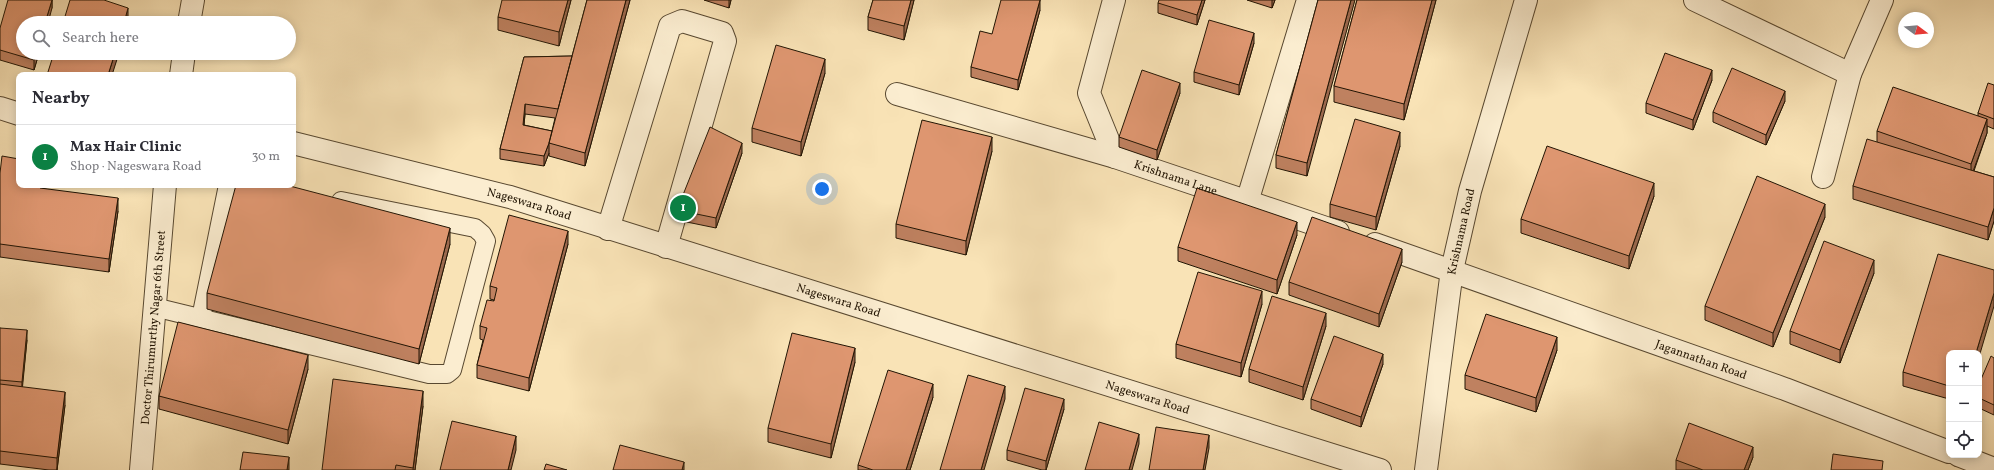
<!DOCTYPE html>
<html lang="en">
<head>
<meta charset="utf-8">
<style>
  :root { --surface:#fff; --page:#f2f2f3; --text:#2b2b33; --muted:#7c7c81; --line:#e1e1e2; --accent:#0b8043 }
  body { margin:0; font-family:Vollkorn,serif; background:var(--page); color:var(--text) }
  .controls { position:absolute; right:12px; bottom:12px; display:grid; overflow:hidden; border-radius:8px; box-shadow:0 2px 10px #0003 }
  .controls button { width:36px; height:36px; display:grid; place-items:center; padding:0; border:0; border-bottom:1px solid var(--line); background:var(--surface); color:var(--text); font:20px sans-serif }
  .compass { position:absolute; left:1898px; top:12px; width:36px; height:36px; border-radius:50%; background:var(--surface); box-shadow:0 2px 10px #0003; rotate:106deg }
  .you { position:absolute; left:822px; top:189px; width:14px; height:14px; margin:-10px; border:3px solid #fff; border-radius:50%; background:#1a73e8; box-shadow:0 0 0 6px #1a73e833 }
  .badge { display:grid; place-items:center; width:26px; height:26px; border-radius:50%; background:var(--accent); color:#fff; font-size:13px; font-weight:700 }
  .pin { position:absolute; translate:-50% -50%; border:2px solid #fff; box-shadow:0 1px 4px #0006 }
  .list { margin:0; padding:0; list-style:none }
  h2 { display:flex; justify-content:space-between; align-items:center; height:52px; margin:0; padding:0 16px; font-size:17px }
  h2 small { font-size:13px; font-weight:400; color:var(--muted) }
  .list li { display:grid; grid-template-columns:26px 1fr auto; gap:12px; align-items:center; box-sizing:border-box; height:64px; padding:0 16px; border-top:1px solid var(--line) }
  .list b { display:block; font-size:15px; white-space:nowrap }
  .list p { margin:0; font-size:13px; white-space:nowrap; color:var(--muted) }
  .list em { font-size:13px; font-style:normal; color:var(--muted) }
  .icon { flex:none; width:22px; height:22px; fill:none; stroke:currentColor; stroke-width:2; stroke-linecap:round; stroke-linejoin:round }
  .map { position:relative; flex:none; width:1994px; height:470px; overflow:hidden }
  .search { position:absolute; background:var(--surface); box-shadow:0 2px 10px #0003; left:16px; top:16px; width:280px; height:44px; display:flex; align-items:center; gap:10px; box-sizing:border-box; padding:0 14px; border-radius:22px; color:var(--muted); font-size:15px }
  .panel { position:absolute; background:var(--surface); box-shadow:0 2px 10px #0003; left:16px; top:72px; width:280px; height:116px; border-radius:8px }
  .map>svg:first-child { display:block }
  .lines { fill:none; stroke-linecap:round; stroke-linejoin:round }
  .lane-casing { stroke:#584830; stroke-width:20 }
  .street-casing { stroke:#584830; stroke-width:24 }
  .lane { stroke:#fbedd0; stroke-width:18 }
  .street { stroke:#fbedd0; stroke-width:22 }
  .wall { fill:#bf8160; stroke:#221504; fill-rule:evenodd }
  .shaded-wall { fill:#9b694e; stroke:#221504 }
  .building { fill:#de9670; stroke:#221504 }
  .labels { text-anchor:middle; stroke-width:3.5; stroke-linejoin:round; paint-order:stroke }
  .street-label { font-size:12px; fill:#221504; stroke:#fbedd0 }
</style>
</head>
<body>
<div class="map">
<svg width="1994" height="470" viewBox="0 0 1994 470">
  <rect width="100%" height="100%" fill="#f9e3b6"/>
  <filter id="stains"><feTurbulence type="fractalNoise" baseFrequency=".005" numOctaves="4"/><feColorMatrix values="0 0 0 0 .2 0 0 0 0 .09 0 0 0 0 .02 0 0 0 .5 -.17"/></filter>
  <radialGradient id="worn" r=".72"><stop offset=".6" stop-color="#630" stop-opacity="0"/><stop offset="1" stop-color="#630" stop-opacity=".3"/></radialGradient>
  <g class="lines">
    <g class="lane-casing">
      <path id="lane" d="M154 307 429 374H447L452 370 486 241 482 234 475 228 341 201
        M201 318 228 185"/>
    </g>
    <g class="street-casing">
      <g id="street">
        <path d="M1114 0 1089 93 1115 157"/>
        <path d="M1695 0 1850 74"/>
        <path d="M189 23 193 0"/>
        <path d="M181 75 184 53"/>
        <path id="s1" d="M897 94 1115 157 1338 232"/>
        <path d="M0 108 19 114"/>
        <path id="s2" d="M293 143 510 197 1380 470"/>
        <path d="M1823 177 1850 74 1882 0"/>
        <path d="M1247 202 1308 0"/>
        <path d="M608 229 670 26 682 21 722 33 725 41 666 247"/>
        <path id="s3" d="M1375 244 1785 389 1949 452"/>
        <path d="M1958 455 1994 469"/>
        <path id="s4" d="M141 470 165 185"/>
        <path id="s5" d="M1426 470 1452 270 1470 191 1526 0"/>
      </g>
    </g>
    <use href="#lane" class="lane"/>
    <use href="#street" class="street"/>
  </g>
  <path class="wall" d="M52 0V8L23 53H39L34 70 0 60V28Z
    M571 0 559 46 498 30V17Z
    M587 0H630L585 166 549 156V153L544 166 500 159V149L524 57 572 56ZM525 114 555 118 552 131 524 125Z
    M704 0H731L729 8Z
    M873 0H914L904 40 868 30V17Z
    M1205 0 1197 25 1158 13V3Z
    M1247 0H1275L1272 8Z
    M1318 0 1307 176 1276 168V155Z
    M1357 0H1436L1404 120 1334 102V86Z
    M1040 10 1018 90 971 77V67L992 34Z
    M1254 43 1239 95 1194 82V72Z
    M825 73 801 156 752 142V128Z
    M1712 80 1693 130 1646 113V103Z
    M1994 85V129L1987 126V133L1974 171 1994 177V221L1988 240 1853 199V186L1877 142V131L1978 116V113Z
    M1180 93 1157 160 1119 147V137Z
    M1785 101 1766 145 1713 122V112Z
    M1400 146 1376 230 1330 217V204Z
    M992 151 966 255 896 238V224Z
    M742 153 716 228 677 220V210Z
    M0 173 19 185H42V188L118 211 109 272 0 257Z
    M1654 196 1629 269 1521 233V219Z
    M1825 217 1773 347 1705 320V306Z
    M1297 235 1277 294 1178 261V247Z
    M450 244 419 364 207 309V293Z
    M568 244 529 391 477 378V365L483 340 480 339V326L494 300 490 299V286Z
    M1402 262 1379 327 1289 295V282Z
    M1874 273 1840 363 1790 344V331Z
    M1262 304 1241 377 1176 358V344Z
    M1326 326 1303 400 1249 382V369Z
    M0 328 27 340 22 387 65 405 57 470H49L0 464Z
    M1557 350 1536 412 1465 389V375Z
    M1949 353V399L1903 386V372Z
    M1994 358V415L1979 408V384Z
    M855 362 831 458 768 442V428Z
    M1383 364 1361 427 1311 409V399Z
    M308 369 288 444 159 409V396Z
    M933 397 910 470H858V465Z
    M423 406 415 470H322Z
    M1064 409 1046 470H1042L1007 460V450Z
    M1753 457 1748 470H1676V460Z"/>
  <path class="shaded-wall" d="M52 0V8L48 23H45Z
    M568 0H571L559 46V32Z
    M626 0H630L585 166V153Z
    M729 0H731L729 8Z
    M911 0H914L904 40V26Z
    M1040 0V10L1018 90V80Z
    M1202 0H1205L1197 25V15Z
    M1272 0H1275L1272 8Z
    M1351 0H1355L1307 176V163Z
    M1432 0H1436L1404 120V104Z
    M128 8V23H124Z
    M1254 33V43L1239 95V85Z
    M36 53H39L34 70V60Z
    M115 53H119L112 75H108Z
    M825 59V73L801 156V142Z
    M1712 70V80L1693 130V120Z
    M1180 83V93L1157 160V150Z
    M1785 91V101L1766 145V135Z
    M525 104V114L523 135V125Z
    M1987 119V133L1971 177V164Z
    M1400 132V146L1376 230V217Z
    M992 137V151L966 255V241Z
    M549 143V153L544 166V156Z
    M742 143V153L716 228V218Z
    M1654 183V196L1629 269V256Z
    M118 198V211L109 272V259Z
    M1825 204V217L1773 347V333Z
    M1994 208V221L1988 240V227Z
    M1297 222V235L1277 294V280Z
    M450 228V244L419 364V349Z
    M568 231V244L529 391V378Z
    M1402 249V262L1379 327V314Z
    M1874 260V273L1840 363V350Z
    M1262 291V304L1241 377V363Z
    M1994 293V306L1979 357V353H1976Z
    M1326 313V326L1303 400V387Z
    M27 330V340L22 392V382Z
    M1557 337V350L1536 412V398Z
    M855 348V362L831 458V444Z
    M1383 354V364L1361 427V417Z
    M308 355V369L288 444V430Z
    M933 384V397L910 470H906Z
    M1005 386V399L984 470H981Z
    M423 391V406L415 470H413Z
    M65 392V405L57 470V458Z
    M1064 399V409L1046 470V461Z
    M1139 434V444L1132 470H1129Z
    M1209 435V448L1205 470H1203Z
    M516 436V450L511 470H508Z
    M1753 447V457L1748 470H1744Z
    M289 457V470H287Z
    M684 462V470H682Z"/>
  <path class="building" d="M8 0H52L45 23H23V53H36L34 60 0 50V28Z
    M70 0H104L128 8 124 23H63Z
    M502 0H568L559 32 498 17Z
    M587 0H626L585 153 549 143Z
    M873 0H911L904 26 868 17Z
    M1001 0H1040L1018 80 971 67 980 31 992 34Z
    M1159 0H1202L1197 15 1158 3Z
    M1318 0H1351L1307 163 1276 155Z
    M1357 0H1432L1404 104 1334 86Z
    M1209 20 1254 33 1239 85 1194 72Z
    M776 45 825 59 801 142 752 128Z
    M54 53H115L108 75H47Z
    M1665 53 1712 70 1693 120 1646 103Z
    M572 56 558 109 525 104 523 125 552 131 549 143 544 156 500 149 524 57Z
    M1732 68 1785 91 1766 135 1713 112Z
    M1142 70 1180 83 1157 150 1119 137Z
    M1988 83 1994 85V119L1978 113Z
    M1893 87 1987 119 1971 164 1877 131Z
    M1355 119 1400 132 1376 217 1330 204Z
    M922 120 992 137 966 241 896 224Z
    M710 127 742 143 716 218 677 210Z
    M1867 139 1994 177V208L1988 227 1853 186Z
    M1547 146 1654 183 1629 256 1521 219Z
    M2 156 19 159V185H40V188L118 198 109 259 0 244V173Z
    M1757 176 1825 204 1773 333 1705 306Z
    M236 185H286L450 228 419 349 207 293Z
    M1197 188 1297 222 1277 280 1178 247Z
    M509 215 568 231 529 378 477 365 487 328 480 326 487 300 494 301 497 288 490 286Z
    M1312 217 1402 249 1379 314 1289 282Z
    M1824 241 1874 260 1840 350 1790 331Z
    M1938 254 1994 270V293L1976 353H1949V386L1903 372Z
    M1198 272 1262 291 1241 363 1176 344Z
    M1272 296 1326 313 1303 387 1249 369Z
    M1486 314 1557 337 1536 398 1465 375Z
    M178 322 308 355 288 430 159 396Z
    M0 328 27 330 22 382 0 380Z
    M792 333 855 348 831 444 768 428Z
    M1334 336 1383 354 1361 417 1311 399Z
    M1991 356 1994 358V405L1979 398V384Z
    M888 370 933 384 906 470H873L858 465Z
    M968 375 1005 386 981 470H940Z
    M333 379 423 391 413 468 396 465 395 470H322Z
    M0 384 65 392 57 458 0 451Z
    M1025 388 1064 399 1046 461 1007 450Z
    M452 421 516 436 508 470H440Z
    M1099 422 1139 434 1129 470H1085Z
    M1689 423 1753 447 1744 470H1703L1676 460Z
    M1156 427 1209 435 1203 470H1149Z
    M620 445 684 462 682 470H613Z
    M243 452 289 457 287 470H240Z
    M1833 454 1883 461 1882 470H1831Z
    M546 464 567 470H544Z"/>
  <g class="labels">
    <g class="street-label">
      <text dy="4" stroke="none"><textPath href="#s1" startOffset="291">Krishnama Lane</textPath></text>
      <text dy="4" stroke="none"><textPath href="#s2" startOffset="244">Nageswara Road</textPath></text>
      <text dy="4" stroke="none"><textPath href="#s5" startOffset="241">Krishnama Road</textPath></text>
      <text dy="4" stroke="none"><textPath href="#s2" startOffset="568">Nageswara Road</textPath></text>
      <text dy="4" stroke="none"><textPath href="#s4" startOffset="143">Doctor Thirumurthy Nagar 6th Street</textPath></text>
      <text dy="4" stroke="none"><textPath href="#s3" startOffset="346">Jagannathan Road</textPath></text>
      <text dy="4" stroke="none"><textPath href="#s2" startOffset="892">Nageswara Road</textPath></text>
    </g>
  </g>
  <rect width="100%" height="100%" filter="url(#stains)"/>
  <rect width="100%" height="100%" fill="url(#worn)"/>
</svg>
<div class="controls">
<button>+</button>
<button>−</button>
<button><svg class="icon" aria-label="locate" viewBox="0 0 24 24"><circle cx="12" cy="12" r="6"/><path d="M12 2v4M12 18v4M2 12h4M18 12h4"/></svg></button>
</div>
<svg class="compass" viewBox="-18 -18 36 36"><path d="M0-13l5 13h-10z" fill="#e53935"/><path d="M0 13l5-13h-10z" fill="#7c7c81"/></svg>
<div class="you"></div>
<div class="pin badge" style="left:683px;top:208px">1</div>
<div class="search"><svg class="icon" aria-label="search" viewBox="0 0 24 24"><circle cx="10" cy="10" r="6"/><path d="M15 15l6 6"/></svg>Search here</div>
<section class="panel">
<h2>Nearby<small></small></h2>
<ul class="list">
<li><span class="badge">1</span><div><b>Max Hair Clinic</b><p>Shop · Nageswara Road</p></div><em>30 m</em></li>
</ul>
</section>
</div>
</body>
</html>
